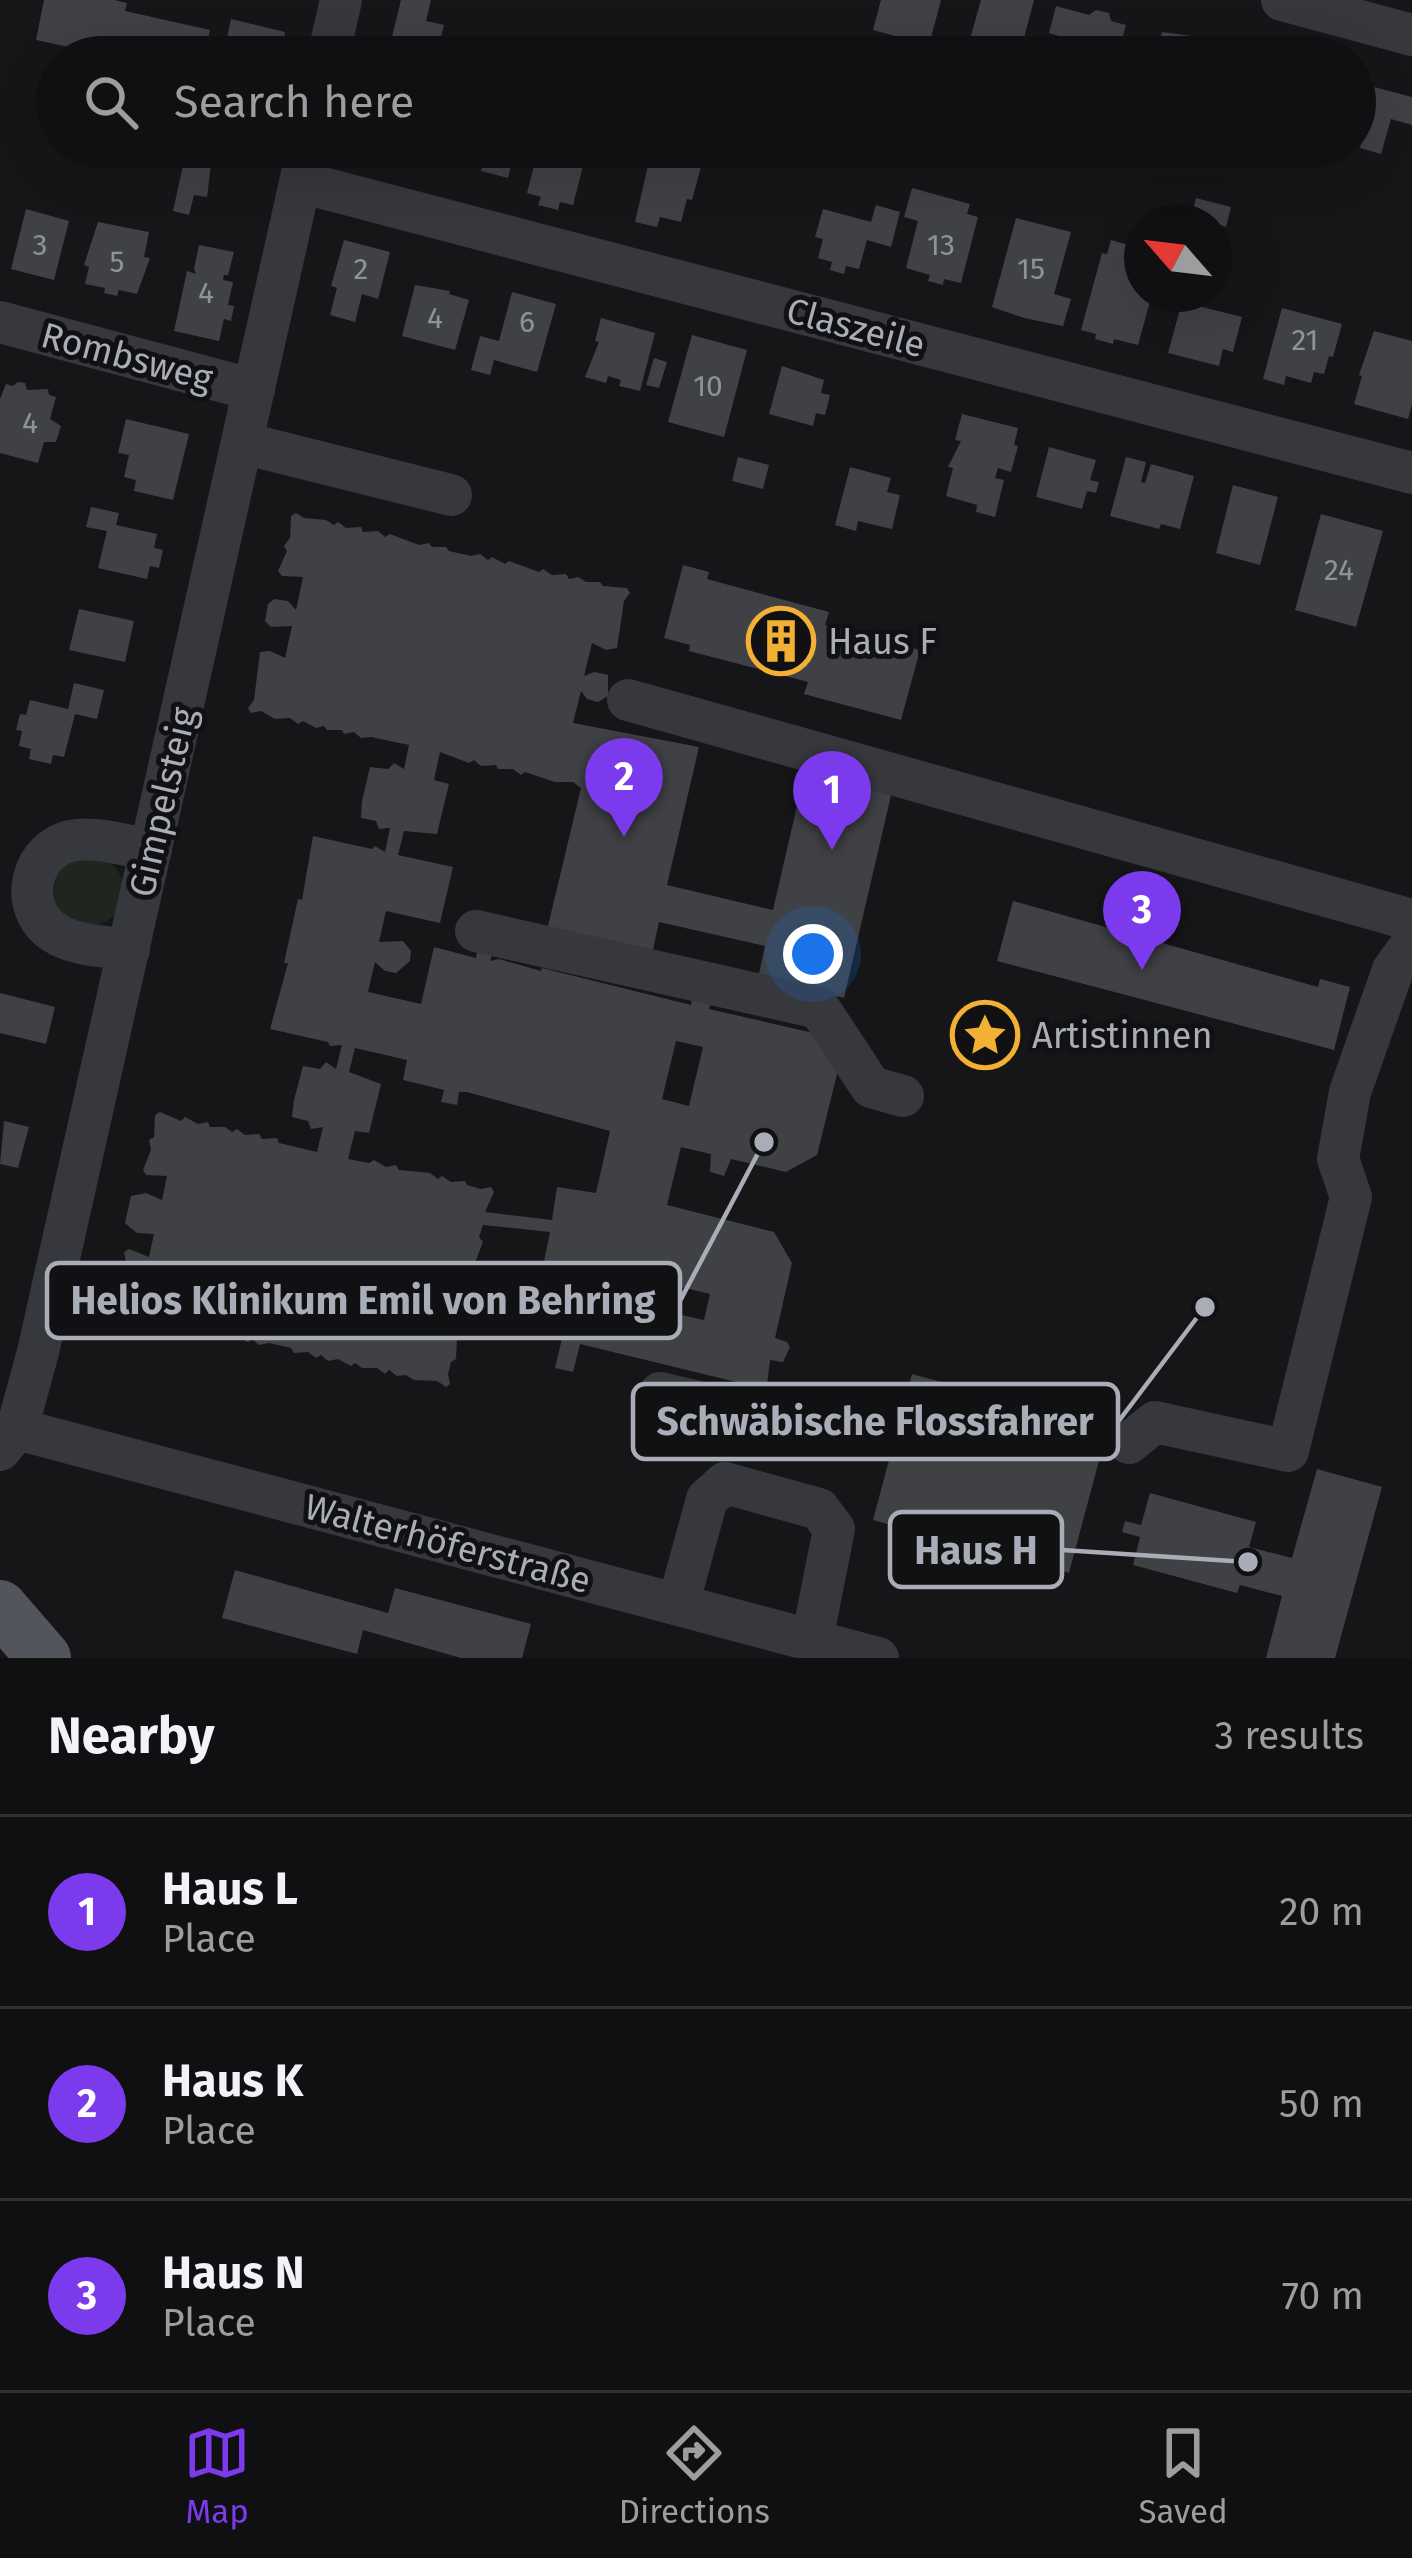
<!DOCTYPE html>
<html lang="en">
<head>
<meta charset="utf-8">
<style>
  :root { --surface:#101012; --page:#19191b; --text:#f1f3f6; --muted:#9c9d9f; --line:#303032; --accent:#7c3aed }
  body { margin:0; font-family:"Fira Sans",sans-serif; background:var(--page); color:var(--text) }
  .compass { position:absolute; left:1124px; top:204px; width:108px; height:108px; border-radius:50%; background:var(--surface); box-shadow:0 12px 48px #0002; rotate:298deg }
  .you { position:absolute; left:813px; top:954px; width:42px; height:42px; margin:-30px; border:9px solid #fff; border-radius:50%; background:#1a73e8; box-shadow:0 0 0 18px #1a73e833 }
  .badge { display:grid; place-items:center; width:78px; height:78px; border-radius:50%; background:var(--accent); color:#fff; font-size:39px; font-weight:700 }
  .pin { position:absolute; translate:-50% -99px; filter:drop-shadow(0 3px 6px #0008) }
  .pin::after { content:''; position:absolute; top:63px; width:42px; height:36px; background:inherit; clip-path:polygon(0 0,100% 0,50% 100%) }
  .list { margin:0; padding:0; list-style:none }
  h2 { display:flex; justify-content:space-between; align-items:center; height:156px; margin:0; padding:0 48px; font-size:51px }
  h2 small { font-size:39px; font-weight:400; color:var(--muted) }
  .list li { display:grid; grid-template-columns:78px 1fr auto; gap:36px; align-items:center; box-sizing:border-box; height:192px; padding:0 48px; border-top:3px solid var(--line) }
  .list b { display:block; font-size:45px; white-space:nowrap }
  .list p { margin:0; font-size:39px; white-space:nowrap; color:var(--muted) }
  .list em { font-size:39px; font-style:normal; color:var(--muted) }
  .icon { flex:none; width:66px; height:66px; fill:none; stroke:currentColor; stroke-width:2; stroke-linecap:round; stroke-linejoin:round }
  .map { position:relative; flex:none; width:1412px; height:1658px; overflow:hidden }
  .search { position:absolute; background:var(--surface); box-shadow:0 12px 48px #0002; left:36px; right:36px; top:36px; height:132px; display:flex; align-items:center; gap:30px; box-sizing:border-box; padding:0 42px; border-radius:66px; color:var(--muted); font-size:45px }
  .sheet { height:732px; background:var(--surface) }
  nav { display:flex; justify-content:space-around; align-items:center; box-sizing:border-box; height:168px; border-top:3px solid var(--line); background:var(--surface); font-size:33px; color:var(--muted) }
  nav a { display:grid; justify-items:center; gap:6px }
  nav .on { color:var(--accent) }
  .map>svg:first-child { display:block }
  .green { fill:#1e261f }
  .building { fill:#404145; fill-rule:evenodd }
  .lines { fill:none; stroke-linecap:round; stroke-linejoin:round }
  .minor { stroke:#37383d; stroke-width:42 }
  .major { stroke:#53555c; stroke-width:54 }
  .labels { text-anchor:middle; stroke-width:10; stroke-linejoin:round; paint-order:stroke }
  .number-label { font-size:30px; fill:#8e929b }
  .street-label { font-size:36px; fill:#a8adb8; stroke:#111113 }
  .poi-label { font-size:36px; fill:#a8adb8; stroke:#111113; text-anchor:start }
  .leader { fill:none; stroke:#a8adb8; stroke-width:4.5 }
  .callout-dot { fill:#a8adb8; stroke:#111113; stroke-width:4.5 }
  .callout { fill:#111113; stroke:#a8adb8; stroke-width:4.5 }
  .callout-label { font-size:39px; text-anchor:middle; font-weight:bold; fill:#a8adb8 }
</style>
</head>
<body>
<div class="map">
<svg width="1412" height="1658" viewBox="0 0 1412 1658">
  <rect width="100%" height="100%" fill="#161618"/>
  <path class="green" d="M54 891a35 35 0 1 1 70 0a35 35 0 1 1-70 0Z"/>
  <path class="building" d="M44 0H115L127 3 125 11 210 30 204 56 188 52 187 57H76L78 49 36 40Z
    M401 0H431L426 21 444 25 436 57H387Z
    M881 0H941L929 45 873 30Z
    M981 0H1034L1019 57H965Z
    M1056 6 1089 15 1096 10 1109 13 1111 21 1126 25 1117 57H1057L1062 37 1049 33Z
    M231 19 285 32 280 57H223Z
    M1162 32 1199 37 1197 41 1220 48 1217 57H1155Z
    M1355 82 1412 97V125L1391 119 1381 154 1360 148 1363 137 1355 135Z
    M187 147H204L202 155 212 157 207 197 194 195 189 215 173 211Z
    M487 147 515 150 508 178 481 171Z
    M542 147H573L569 159 583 166 573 205 560 202 558 210 538 205 541 197 527 193 537 154 541 155Z
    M689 147H724L719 167 702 163 692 200 687 199 681 222 660 217 657 227 635 222 649 161 673 168 678 152 687 155Z
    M912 188 970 204 967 214 978 217 961 283 944 279 943 285 928 281 930 275 906 268 918 221 904 217Z
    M1196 198 1231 207 1226 227 1192 214Z
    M876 205 900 212 891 247 867 240 859 269 846 266 844 274 830 270 832 262 818 258 823 239 815 237 823 209 871 222Z
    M26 209 69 221 54 280 11 269Z
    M1016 218 1071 232 1054 294 1071 299 1063 326 1024 318 992 307Z
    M98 222 149 232 144 257 150 258 137 294 119 290 117 296 104 293 105 288 85 284 89 267 84 265Z
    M344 240 390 252 378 299 362 294 355 322 330 315 337 288 331 286Z
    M1111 240 1142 249V294H1152L1138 345 1114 339 1113 344 1095 339 1096 334 1081 330 1102 253 1107 254Z
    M199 245 234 252 228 275H224L223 280 233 282 228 305 234 306 231 321 224 319 219 341 174 331 187 271 196 274 194 269Z
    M415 285 450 291 449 294 469 300 455 350 402 336Z
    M512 292 556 304 537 372 494 360 490 375 471 370 480 336 499 341Z
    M1182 302 1242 317 1233 352 1223 349 1219 366 1168 353Z
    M1282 308 1342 324 1333 357 1329 356 1324 374 1314 372 1311 383 1286 376 1284 385 1263 379Z
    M601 318 655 333 640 391 619 386 621 380 608 376 606 383 585 377 599 342 595 341Z
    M1374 331 1412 341V404L1408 419 1354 404 1362 376 1359 375Z
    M692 335 747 350 724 437 668 422Z
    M654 358 667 362 659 388 646 385Z
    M782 366 824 380 821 393 830 395 825 415 816 413 813 426 769 414Z
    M18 382 25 383 27 390 48 389 49 395 56 397 50 419 61 426 56 442H44L38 463 0 453V399L6 384 13 386Z
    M962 414 1018 428 1014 445 1018 446 1011 472 998 468 995 478 1004 480 995 517 976 512 977 505 946 496 953 468 948 467 961 441 955 440Z
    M126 419 189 434 173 500 134 491 136 480 124 477 129 455 118 453Z
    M1049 447 1096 460 1090 480 1099 482 1096 493 1087 491 1082 509 1036 497Z
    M738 457 769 465 763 489 732 481Z
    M1126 457 1146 462 1141 482 1145 483 1151 464 1194 476 1180 529 1161 524 1159 529 1110 516Z
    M850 467 891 478 887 492 900 495 892 529 858 521 856 531 835 525Z
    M1233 485 1278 497 1260 565 1216 553Z
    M91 507 119 513 116 525 157 534 154 548 163 550 159 568 150 566 147 579 98 568 107 531 86 527Z
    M296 513 304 518 326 520 334 525 338 522 346 528 361 527 363 532 378 531 385 537 390 534 419 545 429 543 432 547H446L449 551 471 556 480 554 488 560 492 557 505 564 509 561 539 572 543 569 552 575 566 574 569 579 578 577 586 582H600L603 586 627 588 630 593 624 601 617 648 606 650 592 643 584 676 594 672 608 675V696L598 702 587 699 581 691 573 723 699 747 667 885 773 910 805 771 892 791 844 998 758 978 765 946 659 922 652 954 547 930 581 788 573 782H555L525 772 521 775 513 769H498L496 765 481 766 474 760 469 763 440 752 434 780 449 784 437 834 404 831 398 855 453 867 440 923 386 911 379 942 403 941 411 951 410 961 396 973 385 971 375 962 368 992 421 1004 434 947 476 958 479 943 495 947 490 961 499 959 541 971 542 968 691 1005 694 991 712 996 709 1009 818 1034 839 1066 817 1155 786 1172 731 1159 724 1176 710 1172 711 1154 681 1147 667 1205 774 1232 792 1263 775 1338 787 1342 790 1347 783 1362 770 1360 767 1385 761 1388 580 1344 573 1372 555 1368 570 1305 544 1261 550 1232 483 1225 479 1237 483 1242 472 1270 484 1271 493 1277 496 1296 483 1308 464 1304 462 1334 457 1337 456 1359 451 1362 448 1374 450 1384 446 1387 437 1381 414 1380 406 1375 397 1376 389 1370 385 1374 377 1368H362L355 1363 351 1366 338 1359 328 1361 321 1355 316 1358 308 1352 294 1353 291 1348 269 1343 259 1345 252 1339 248 1342 235 1336 230 1339 222 1333H208L201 1328 191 1330 183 1324 179 1327 171 1321 140 1318 124 1310 114 1312 112 1308 126 1262 124 1252 129 1249 149 1257 154 1234 137 1233 125 1223 131 1196 146 1193 162 1200 167 1176 146 1175 143 1170 151 1150 149 1140 154 1137 155 1115 160 1112 181 1121 185 1117 198 1124 208 1122 210 1127H225L232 1132 237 1129 245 1135 259 1134 262 1139 277 1138 279 1143 317 1152 323 1127 311 1129 308 1121 292 1117 294 1100 303 1066 320 1069 326 1062 336 1069 342 1045 330 1046 328 1042 270 1029 288 963H284L298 899 302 900 313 836 372 849 375 846 385 852 390 828 379 829 376 821 361 818 362 801 370 767 388 769 394 763 404 769 409 745 371 737 361 738 354 732 344 734 342 730H327L324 726 316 728 303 721 298 724 290 718 275 719 261 711 251 713 248 708 254 700 260 652 270 651 285 658 292 626 271 627 265 621 268 604 274 599 288 601 296 610 303 577 282 576 278 571 287 551 284 546 290 538 291 516ZM676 1041 703 1047 689 1106 662 1099ZM355 1048 407 1060 403 1080 444 1090 441 1102 457 1105 459 1092H467L610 1131 596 1193 557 1187 552 1220 485 1212 494 1192 491 1187 481 1189 467 1185 465 1181 451 1182 442 1176 438 1179 430 1173 399 1170 396 1165 386 1167 374 1160 369 1163 348 1159 355 1131 369 1133 381 1084 349 1072ZM652 1280 710 1294 704 1320 646 1307Z
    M1321 514 1383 531 1356 627 1295 610Z
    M683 565 709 572 707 579 829 612 825 625 920 650 901 720 804 694 808 682 689 651 690 645 664 638Z
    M79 609 134 621 125 662 69 650Z
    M74 683 104 690 97 719 75 714 64 757 53 755 51 764 29 759 31 749 19 746 22 731 16 730 20 714 26 715 30 700 68 709Z
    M1013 901 1318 987 1320 979 1350 987 1334 1050 997 961Z
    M0 993 55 1007 46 1044 0 1033Z
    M4 1121 29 1127 18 1168 0 1164Z
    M912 1374 1108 1427 1069 1573 873 1520Z
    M1317 1469 1382 1487 1335 1658H1266L1282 1596 1240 1585 1237 1593 1133 1565 1140 1537 1122 1532 1125 1521 1141 1525 1150 1493 1256 1522 1249 1547 1292 1558Z
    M235 1570 388 1613 395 1588 531 1624 522 1658H461L363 1630 357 1654 222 1618Z"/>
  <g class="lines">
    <path class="minor" d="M1282 0 1412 35
      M328 57 341 0
      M300 182 1412 473
      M0 322 254 390
      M243 443 451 495
      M628 700 1412 920
      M476 931 819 1008 871 1087 903 1096
      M129 950C105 946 75 946 55 933 16 908 30 846 76 840 99 837 128 846 151 850
      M660 1393 750 1414
      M17 1429 878 1658
      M1129 1443 1155 1422 1288 1451 1351 1197 1338 1159 1350 1092 1393 970 1412 944
      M0 1450 17 1429 38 1352 308 147
      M678 1605 707 1499 725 1483 819 1509 834 1529 812 1640"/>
    <path class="major" d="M0 1607 44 1658"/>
  </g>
  <defs>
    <g id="building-ring" transform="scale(3.45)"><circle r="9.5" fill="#111113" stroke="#f2b134" stroke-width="1.5"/><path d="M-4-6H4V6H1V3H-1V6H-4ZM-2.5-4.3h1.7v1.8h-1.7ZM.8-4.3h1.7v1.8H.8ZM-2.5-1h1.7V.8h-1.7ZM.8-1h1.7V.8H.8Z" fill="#f2b134"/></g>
    <g id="sight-ring" transform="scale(3.45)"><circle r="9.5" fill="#111113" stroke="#f2b134" stroke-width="1.5"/><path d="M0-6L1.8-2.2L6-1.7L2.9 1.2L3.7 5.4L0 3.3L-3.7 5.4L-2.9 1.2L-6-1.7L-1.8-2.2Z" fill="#f2b134"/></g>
  </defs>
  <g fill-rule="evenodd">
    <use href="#building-ring" x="781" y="641"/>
    <use href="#sight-ring" x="985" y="1035"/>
  </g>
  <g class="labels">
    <g class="number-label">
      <text x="40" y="255">3</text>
      <text x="941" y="255">13</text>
      <text x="117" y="272">5</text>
      <text x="361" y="279">2</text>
      <text x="1031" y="279">15</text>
      <text x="206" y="303">4</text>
      <text x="435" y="328">4</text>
      <text x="527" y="332">6</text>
      <text x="1305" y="350">21</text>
      <text x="708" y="396">10</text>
      <text x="30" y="433">4</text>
      <text x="1339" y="580">24</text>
    </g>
    <g class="street-label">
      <text transform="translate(856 327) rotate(15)" y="13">Claszeile</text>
      <text transform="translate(127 356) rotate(15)" y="13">Rombsweg</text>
      <text transform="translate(162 802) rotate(-77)" y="13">Gimpelsteig</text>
      <text transform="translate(448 1543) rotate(15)" y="13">Walterhöferstraße</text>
    </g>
    <g class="poi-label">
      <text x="828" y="654">Haus F</text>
      <text x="1032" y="1048">Artistinnen</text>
    </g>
  </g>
  <path class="leader" d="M764 1142L680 1301M1205 1307L1118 1422M1248 1562L1062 1550"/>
  <g class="callout-dot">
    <circle cx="764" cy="1142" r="12"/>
    <circle cx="1205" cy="1307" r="12"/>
    <circle cx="1248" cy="1562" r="12"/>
  </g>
  <g class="callout">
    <rect x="47" y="1263" width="633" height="75" rx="12"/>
    <rect x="633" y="1384" width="485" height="75" rx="12"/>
    <rect x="890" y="1512" width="172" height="75" rx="12"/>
  </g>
  <g class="callout-label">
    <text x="363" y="1314">Helios Klinikum Emil von Behring</text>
    <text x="875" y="1435">Schwäbische Flossfahrer</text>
    <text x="976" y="1564">Haus H</text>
  </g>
</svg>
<svg class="compass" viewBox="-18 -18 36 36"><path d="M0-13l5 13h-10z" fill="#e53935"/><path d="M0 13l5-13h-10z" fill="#9c9d9f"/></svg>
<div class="you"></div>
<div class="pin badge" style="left:832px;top:850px">1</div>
<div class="pin badge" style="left:624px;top:837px">2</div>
<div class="pin badge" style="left:1142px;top:970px">3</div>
<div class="search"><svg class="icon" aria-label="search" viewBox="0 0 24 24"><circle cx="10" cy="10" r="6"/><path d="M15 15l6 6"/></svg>Search here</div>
</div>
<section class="sheet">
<h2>Nearby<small>3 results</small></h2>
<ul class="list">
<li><span class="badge">1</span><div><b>Haus L</b><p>Place</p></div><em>20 m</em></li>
<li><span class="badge">2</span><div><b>Haus K</b><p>Place</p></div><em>50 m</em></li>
<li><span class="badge">3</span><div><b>Haus N</b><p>Place</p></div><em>70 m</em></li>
</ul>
</section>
<nav>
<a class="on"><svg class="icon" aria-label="map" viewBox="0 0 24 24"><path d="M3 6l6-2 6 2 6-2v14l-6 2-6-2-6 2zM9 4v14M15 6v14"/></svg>Map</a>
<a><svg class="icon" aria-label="directions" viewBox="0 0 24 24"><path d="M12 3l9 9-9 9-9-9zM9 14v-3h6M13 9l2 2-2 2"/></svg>Directions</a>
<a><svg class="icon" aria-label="saved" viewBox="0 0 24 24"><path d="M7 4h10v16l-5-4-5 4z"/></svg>Saved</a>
</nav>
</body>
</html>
